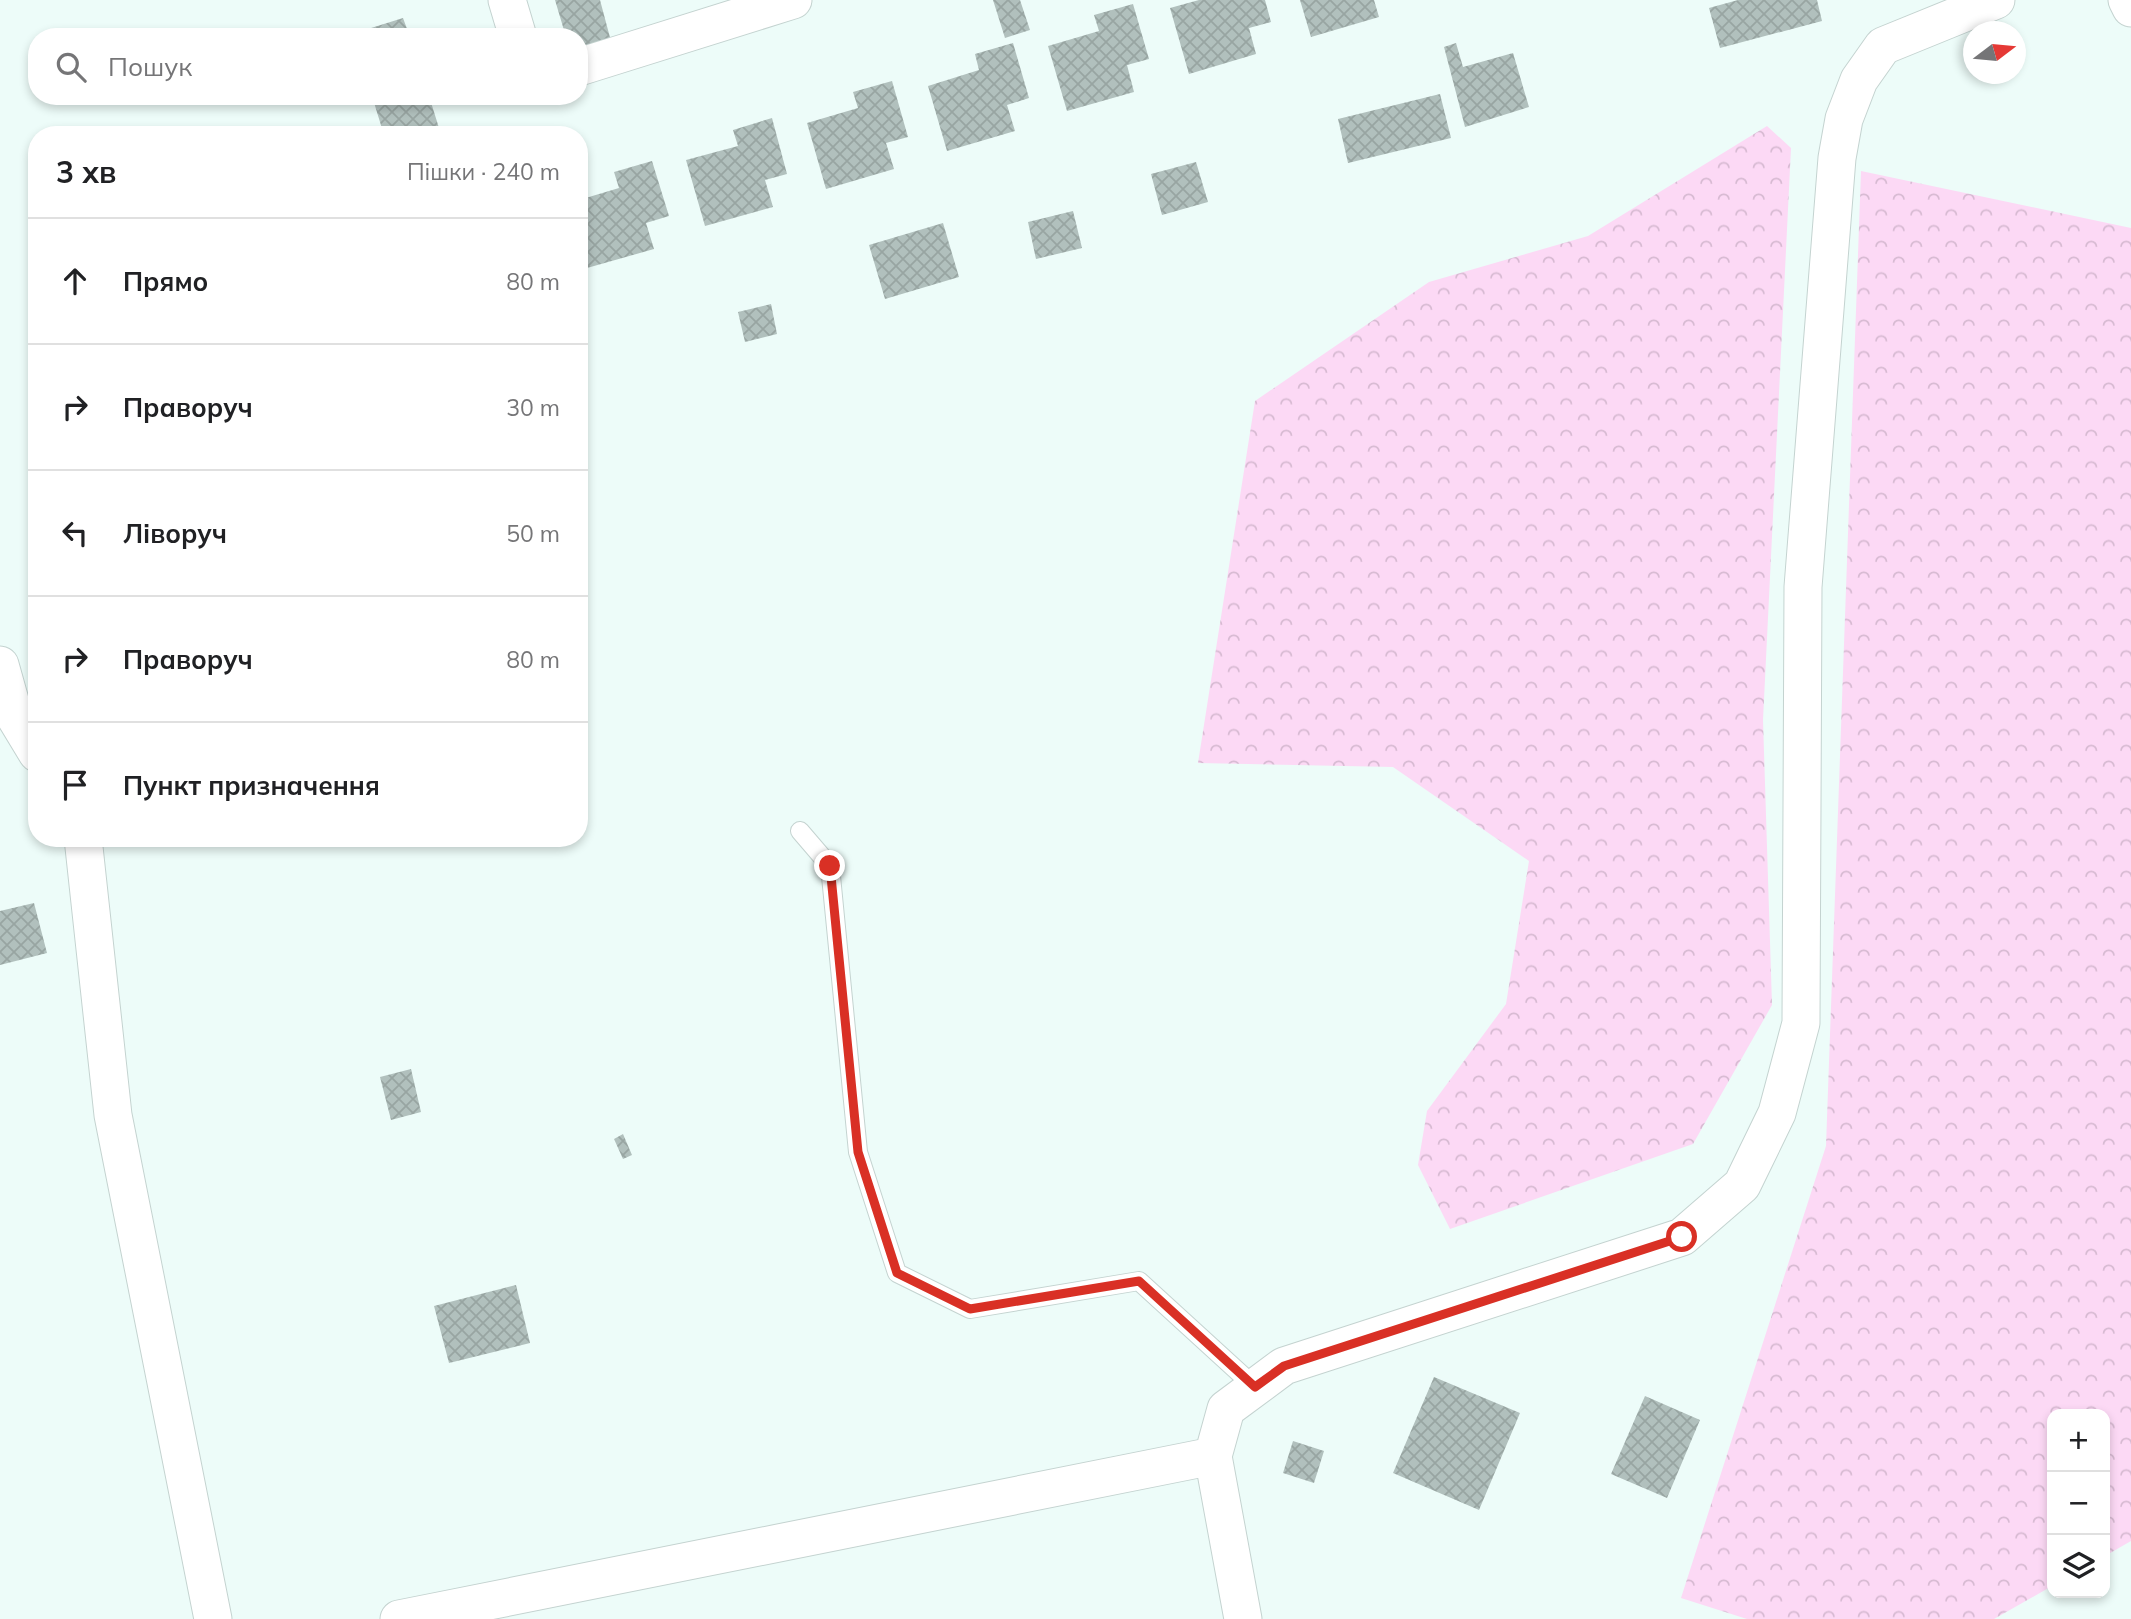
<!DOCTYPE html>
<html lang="uk">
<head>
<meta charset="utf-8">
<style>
  :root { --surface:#fff; --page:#f6f6f6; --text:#202124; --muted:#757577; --line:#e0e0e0 }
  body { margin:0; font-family:Mulish,sans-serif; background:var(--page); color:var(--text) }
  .controls { position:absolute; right:21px; bottom:21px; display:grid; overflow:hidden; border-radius:14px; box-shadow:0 4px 10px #0003 }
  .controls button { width:63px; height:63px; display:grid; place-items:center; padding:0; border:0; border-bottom:2px solid var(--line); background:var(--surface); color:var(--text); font:35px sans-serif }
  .compass { position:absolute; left:1963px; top:21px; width:63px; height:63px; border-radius:50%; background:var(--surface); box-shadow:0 4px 10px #0003; rotate:74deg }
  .stop { position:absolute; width:21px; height:21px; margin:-16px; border:5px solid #d93025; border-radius:50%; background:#fff }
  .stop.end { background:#d93025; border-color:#fff; box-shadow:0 2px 7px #0008 }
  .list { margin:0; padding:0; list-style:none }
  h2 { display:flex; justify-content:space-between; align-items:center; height:91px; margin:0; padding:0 28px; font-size:30px }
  h2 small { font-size:23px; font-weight:400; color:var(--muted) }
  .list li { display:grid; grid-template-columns:46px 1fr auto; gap:21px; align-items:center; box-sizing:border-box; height:126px; padding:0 28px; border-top:2px solid var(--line) }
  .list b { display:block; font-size:26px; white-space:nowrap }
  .list em { font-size:23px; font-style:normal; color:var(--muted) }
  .icon { flex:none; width:38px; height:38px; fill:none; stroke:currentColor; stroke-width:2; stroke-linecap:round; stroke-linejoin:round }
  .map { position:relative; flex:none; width:2131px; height:1619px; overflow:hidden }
  .search { position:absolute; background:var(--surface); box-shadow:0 4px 10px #0003; left:28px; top:28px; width:560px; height:77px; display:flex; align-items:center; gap:18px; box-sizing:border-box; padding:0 24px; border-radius:28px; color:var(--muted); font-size:26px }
  .panel { position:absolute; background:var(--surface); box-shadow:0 4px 10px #0003; left:28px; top:126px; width:560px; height:721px; border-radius:28px }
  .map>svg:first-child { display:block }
  .forest { fill:url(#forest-crowns) }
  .building { fill:url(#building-cross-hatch) }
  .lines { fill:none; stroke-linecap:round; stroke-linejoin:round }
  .service-casing { stroke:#c4d3d0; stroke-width:20 }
  .minor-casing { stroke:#c4d3d0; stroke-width:39 }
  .service { stroke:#fff; stroke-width:18 }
  .minor { stroke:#fff; stroke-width:37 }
  .route { stroke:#d93025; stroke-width:9 }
</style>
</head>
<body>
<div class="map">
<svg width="2131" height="1619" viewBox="0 0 2131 1619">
  <defs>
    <pattern id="forest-crowns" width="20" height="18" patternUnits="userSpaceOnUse" patternTransform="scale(1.75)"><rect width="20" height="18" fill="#fcd9f5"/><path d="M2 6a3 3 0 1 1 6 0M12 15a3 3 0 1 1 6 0" fill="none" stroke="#d7bad2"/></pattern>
    <pattern id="building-cross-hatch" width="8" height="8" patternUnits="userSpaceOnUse" patternTransform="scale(1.75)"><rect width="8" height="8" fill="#b1c0bd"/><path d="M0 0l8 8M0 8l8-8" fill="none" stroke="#98a5a2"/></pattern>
  </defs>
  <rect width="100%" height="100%" fill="#edfcf9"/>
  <path class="forest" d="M1767 126 1791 148 1763 720 1772 1005 1693 1144 1450 1229 1418 1165 1427 1111 1506 1004 1529 861 1393 767 1198 763 1255 401 1429 282 1588 236Z
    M1861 171 2131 228V1541L2105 1556V1414H2052V1586L1994 1619H1747L1681 1598 1826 1146Z"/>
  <path class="building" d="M555 0H600L612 45 579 54V37H566Z
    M993 0H1020L1030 30 1005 38Z
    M1199 0H1265L1271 22 1249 28 1256 54 1189 74 1170 8Z
    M1300 0H1374L1379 17 1311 37Z
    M1738 0H1817L1822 21 1720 48 1709 8Z
    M1133 4 1149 59 1127 65 1134 92 1067 111 1048 46 1099 31 1094 15Z
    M403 18 410 37H353L352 34Z
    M1013 43 1029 98 1007 105 1015 131 947 151 928 86 979 70 975 54Z
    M1456 43 1463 67 1513 53 1529 107 1465 127 1444 47Z
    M892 81 908 137 886 143 894 169 826 189 807 123 858 108 853 92Z
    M1440 94 1451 138 1348 163 1338 119Z
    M372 96H429L439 128 418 135H384Z
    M772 118 787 174 765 180 773 207 705 226 686 160 738 146 733 130Z
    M652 161 669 216 646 223 654 249 587 268 579 244V200L619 188 614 172Z
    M1196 162 1208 202 1162 215 1151 174Z
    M1073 211 1082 248 1036 259 1028 222Z
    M943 223 959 277 885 299 869 245Z
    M771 304 777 334 745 342 738 312Z
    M34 903 47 953 0 965V911Z
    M411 1069 421 1112 391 1120 380 1077Z
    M623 1134 632 1155 623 1159 614 1139Z
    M516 1285 530 1343 449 1363 434 1306Z
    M1434 1377 1520 1413 1479 1510 1393 1473Z
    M1645 1396 1700 1420 1667 1498 1611 1474Z
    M1293 1441 1324 1451 1314 1483 1283 1473Z"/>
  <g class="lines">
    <g class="service-casing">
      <path id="service" d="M800 831 830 866 858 1152 897 1273 970 1309 1139 1281 1255 1387"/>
    </g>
    <g class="minor-casing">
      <path id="minor" d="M507 0 518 37
        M2127 0 2131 8
        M579 67 793 0
        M0 665 14 715 37 753
        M83 838 113 1115 213 1619
        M399 1619 1213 1456
        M1243 1619 1213 1456 1226 1409 1284 1366 1682 1237 1742 1185 1777 1113 1801 1023 1803 587 1837 158 1844 119 1859 80 1883 46 1996 0"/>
    </g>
    <use href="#service" class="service"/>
    <use href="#minor" class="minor"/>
  </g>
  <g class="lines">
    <path class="route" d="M830 866 858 1152 897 1273 970 1309 1139 1281 1255 1387 1284 1366 1682 1237"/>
  </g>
</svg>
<div class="controls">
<button>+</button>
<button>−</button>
<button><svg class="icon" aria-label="layers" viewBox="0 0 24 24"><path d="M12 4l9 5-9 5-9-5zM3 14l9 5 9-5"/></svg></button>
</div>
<svg class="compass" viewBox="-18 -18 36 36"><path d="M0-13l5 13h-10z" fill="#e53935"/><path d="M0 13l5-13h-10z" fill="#757577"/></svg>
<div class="stop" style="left:1682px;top:1237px"></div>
<div class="stop end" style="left:830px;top:866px"></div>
<div class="search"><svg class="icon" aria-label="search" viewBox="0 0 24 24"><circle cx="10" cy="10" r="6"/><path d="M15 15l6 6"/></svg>Пошук</div>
<section class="panel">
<h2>3 хв<small>Пішки · 240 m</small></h2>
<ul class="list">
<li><svg class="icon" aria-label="ahead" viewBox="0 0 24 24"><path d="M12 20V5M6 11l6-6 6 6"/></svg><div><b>Прямо</b></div><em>80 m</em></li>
<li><svg class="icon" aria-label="right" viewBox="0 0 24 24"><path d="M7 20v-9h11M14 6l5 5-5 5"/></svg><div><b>Праворуч</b></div><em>30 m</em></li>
<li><svg class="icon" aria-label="left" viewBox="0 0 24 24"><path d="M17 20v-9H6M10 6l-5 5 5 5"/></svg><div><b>Ліворуч</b></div><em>50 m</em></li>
<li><svg class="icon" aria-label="right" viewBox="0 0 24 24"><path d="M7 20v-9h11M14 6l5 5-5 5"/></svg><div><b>Праворуч</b></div><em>80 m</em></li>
<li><svg class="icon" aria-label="arrive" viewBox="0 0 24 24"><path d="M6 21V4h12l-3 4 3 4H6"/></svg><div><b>Пункт призначення</b></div></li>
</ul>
</section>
</div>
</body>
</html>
